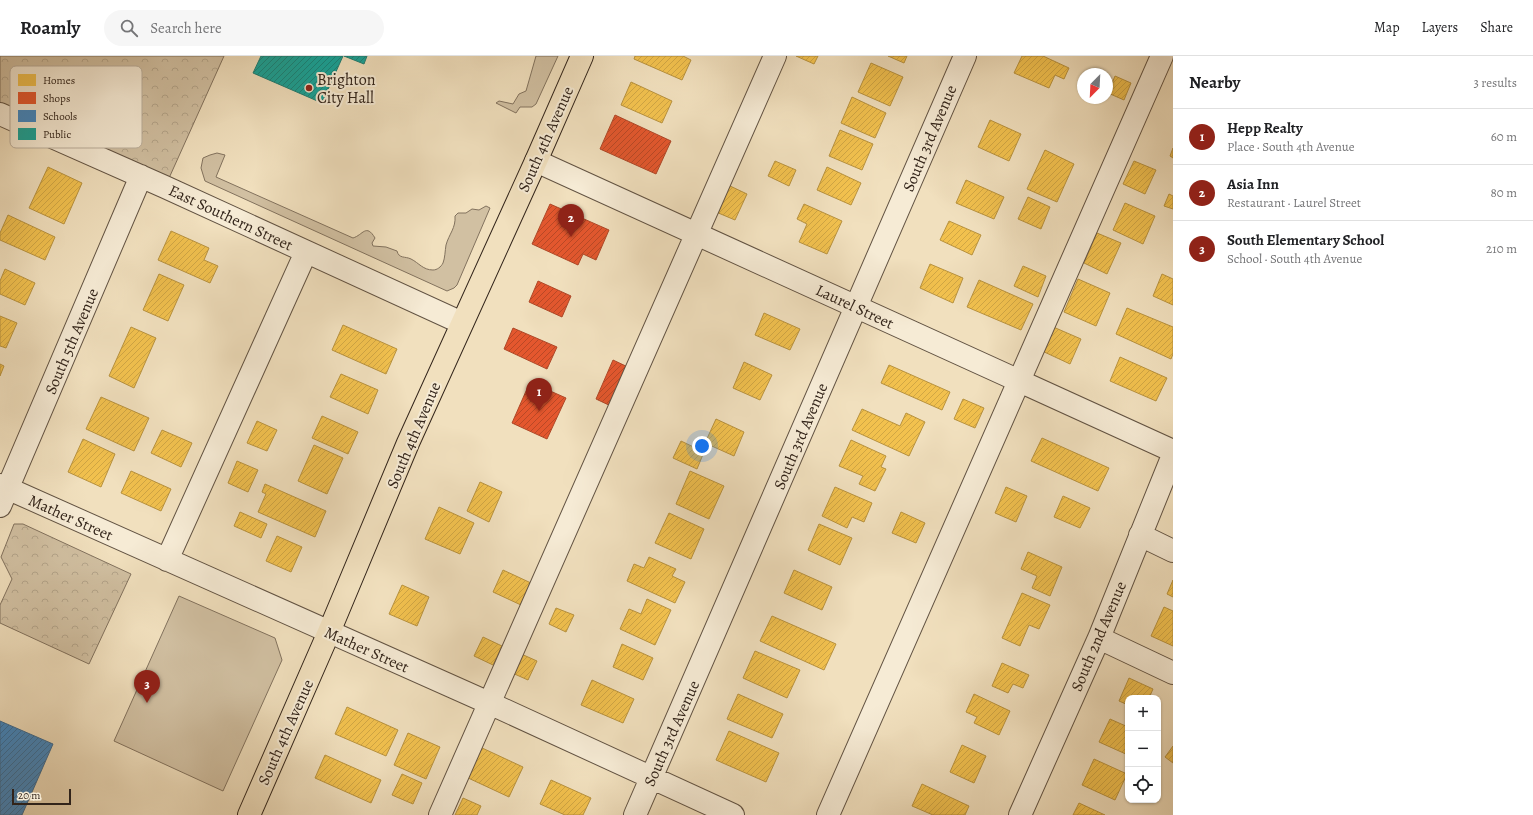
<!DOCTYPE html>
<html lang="en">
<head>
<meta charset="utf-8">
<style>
  :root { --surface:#fff; --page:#f6f6f6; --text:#202124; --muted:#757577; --line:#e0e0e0; --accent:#8f2418 }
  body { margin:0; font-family:Alegreya,serif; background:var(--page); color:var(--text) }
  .controls { position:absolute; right:12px; bottom:12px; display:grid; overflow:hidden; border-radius:8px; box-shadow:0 1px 3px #0004 }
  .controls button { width:36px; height:36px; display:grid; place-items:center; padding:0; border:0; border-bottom:1px solid var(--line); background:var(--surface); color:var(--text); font:20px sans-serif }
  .compass { position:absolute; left:1077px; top:12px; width:36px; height:36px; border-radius:50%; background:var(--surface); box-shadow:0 1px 3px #0004; rotate:204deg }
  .scale { position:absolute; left:12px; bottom:10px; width:59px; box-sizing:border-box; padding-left:4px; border:2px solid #32241a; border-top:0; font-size:11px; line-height:14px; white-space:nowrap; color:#32241a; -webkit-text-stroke:3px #f6ebd5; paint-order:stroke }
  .you { position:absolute; left:702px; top:390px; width:14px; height:14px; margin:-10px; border:3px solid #fff; border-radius:50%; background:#1a73e8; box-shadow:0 0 0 6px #1a73e833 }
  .badge { display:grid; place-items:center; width:26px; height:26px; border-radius:50%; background:var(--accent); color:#fff; font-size:13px; font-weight:700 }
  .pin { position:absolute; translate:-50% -33px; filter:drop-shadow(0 1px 2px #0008) }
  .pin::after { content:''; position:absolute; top:21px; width:14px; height:12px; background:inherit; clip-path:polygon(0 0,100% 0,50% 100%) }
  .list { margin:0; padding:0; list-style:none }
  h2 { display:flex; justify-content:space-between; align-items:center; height:52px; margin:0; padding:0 16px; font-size:17px }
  h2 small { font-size:13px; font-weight:400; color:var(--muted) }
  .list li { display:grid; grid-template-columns:26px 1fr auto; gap:12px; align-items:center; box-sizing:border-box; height:56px; padding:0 16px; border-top:1px solid var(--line) }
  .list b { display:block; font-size:15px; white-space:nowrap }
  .list p { margin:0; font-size:13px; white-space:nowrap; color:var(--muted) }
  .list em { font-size:13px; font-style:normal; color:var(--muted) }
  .icon { flex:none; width:22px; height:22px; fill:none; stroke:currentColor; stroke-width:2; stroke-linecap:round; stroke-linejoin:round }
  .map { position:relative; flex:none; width:1173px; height:759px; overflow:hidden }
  header { display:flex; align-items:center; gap:24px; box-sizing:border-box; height:56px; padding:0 20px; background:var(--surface); border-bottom:1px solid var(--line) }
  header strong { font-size:19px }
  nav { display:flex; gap:22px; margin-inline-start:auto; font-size:14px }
  .search { width:280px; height:36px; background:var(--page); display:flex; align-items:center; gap:10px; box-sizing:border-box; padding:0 14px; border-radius:22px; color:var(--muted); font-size:15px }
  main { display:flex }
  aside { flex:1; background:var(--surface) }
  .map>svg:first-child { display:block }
  .grass { fill:#d1c0a2; stroke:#82725e }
  .park { fill:url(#park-crowns); stroke:#82725e }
  .homes { fill:url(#homes-hatch); stroke:#b8923e }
  .shops { fill:url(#shops-hatch); stroke:#af4828 }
  .schools { fill:url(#schools-hatch); stroke:#3b6a92 }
  .public { fill:url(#public-hatch); stroke:#1f7d72 }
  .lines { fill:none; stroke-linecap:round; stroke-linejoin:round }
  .minor-casing { stroke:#625343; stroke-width:24 }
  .major-casing { stroke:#32241a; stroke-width:24 }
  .minor { stroke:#f6ebd5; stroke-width:22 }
  .major { stroke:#f1e0be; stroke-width:22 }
  .poi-dot { fill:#8f2418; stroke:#f6ebd5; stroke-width:1.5 }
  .labels { text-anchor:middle; stroke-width:4; stroke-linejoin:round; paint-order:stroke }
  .poi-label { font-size:16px; fill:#32241a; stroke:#f6ebd5; text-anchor:start }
  .street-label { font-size:16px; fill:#32241a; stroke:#f6ebd5 }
  .key { fill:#f6ebd5; stroke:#bbaf9d; stroke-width:1 }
  .key-label { font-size:11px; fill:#32241a }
</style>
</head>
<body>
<header>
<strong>Roamly</strong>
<div class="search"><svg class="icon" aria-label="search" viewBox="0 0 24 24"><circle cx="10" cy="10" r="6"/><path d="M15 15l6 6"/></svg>Search here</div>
<nav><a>Map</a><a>Layers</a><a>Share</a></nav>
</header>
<main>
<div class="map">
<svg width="1173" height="759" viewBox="0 0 1173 759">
  <defs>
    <pattern id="park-crowns" width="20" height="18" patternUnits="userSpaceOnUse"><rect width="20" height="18" fill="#d1c0a2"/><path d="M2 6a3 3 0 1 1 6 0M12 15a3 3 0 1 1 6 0" fill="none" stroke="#b4a58b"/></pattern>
    <pattern id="homes-hatch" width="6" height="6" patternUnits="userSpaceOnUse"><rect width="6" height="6" fill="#f2c14e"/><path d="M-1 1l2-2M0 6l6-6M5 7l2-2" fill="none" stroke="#d0a644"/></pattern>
    <pattern id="shops-hatch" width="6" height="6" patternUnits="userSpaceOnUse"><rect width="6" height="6" fill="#e4572e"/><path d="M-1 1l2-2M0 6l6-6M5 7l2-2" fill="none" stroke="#b94826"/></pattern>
    <pattern id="schools-hatch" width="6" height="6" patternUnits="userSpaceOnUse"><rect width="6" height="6" fill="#3f88c5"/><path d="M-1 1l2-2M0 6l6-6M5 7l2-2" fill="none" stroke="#356f9f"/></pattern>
    <pattern id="public-hatch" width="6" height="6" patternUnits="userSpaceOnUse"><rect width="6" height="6" fill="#17a398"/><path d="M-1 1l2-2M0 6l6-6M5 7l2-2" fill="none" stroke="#15857b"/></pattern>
  </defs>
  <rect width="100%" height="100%" fill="#f1e0be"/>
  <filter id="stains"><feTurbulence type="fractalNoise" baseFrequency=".005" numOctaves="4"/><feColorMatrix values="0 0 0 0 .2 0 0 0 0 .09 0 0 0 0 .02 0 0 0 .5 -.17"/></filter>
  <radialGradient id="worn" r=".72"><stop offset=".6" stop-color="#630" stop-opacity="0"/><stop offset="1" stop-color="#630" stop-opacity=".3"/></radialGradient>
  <path class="grass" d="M536 0H558L536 48 532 51H520L516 57 496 47 499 45 513 48 519 38 526 35Z
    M217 97 225 99 216 121 353 182C363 179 366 167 375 182L372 187 373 190 386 191 397 195C399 203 405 200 411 203 419 207 423 214 433 214 437 214 441 211 443 207 445 202 445 195 446 189 449 178 456 172 455 160L458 157H466L472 153 479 154 486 150 490 152 457 229 454 232 447 235 205 125 201 112 203 102 210 99Z
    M179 540 275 582 282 604 223 735 114 685Z"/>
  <path class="park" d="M0 0H224L165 131 0 57Z
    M14 468H23L131 518 89 608 0 567V549L12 523 1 501Z"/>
  <path class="homes" d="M635 0H683L691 4 682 24 634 3Z
    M796 0H818L814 8Z
    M888 0H907L904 7Z
    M1022 0H1043L1069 12 1064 23 1055 19 1049 32 1014 17Z
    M871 7 903 21 890 50 858 36Z
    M1115 20 1131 27 1124 44 1108 37Z
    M631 26 672 45 662 67 621 49Z
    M852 41 886 57 875 82 841 67Z
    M990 64 1021 78 1009 105 978 91Z
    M840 74 873 88 862 114 829 100Z
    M1173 92V102L1170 100Z
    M1045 94 1074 108 1057 146 1027 133Z
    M775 105 796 114 789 130 768 120Z
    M1134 105 1156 114 1145 138 1123 128Z
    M48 111 82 127 64 168 29 152Z
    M827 111 861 127 851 149 817 134Z
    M966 124 1004 141 994 163 956 147Z
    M728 129 747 138 735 164 716 156Z
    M1169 138 1173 140V153L1164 150Z
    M1028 141 1050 151 1041 173 1018 163Z
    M1125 147 1155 160 1143 188 1113 174Z
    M804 148 842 165 827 198 799 186 807 168 797 163Z
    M8 159 55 181 45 204 0 184V177Z
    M949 165 981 179 972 199 940 184Z
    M171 175 209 192 204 204 218 210 210 227 158 204Z
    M1097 177 1121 187 1107 218 1084 207Z
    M930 208 963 222 953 247 920 232Z
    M1023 210 1046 220 1038 241 1014 230Z
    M5 213 35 227 25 249 0 238V225Z
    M159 218 184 229 168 265 143 254Z
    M1162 218 1173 223V249L1153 240Z
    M1078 223 1110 237 1096 270 1064 256Z
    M979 224 1033 248 1021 274 967 251Z
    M1127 252 1173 271V298L1171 303 1116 278Z
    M764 257 800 273 790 294 755 279Z
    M0 260 17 267 6 292 0 290Z
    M343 269 397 293 386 318 332 294Z
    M1051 270 1081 283 1070 308 1040 294Z
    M131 271 156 282 134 332 109 320Z
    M1120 301 1167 322 1156 345 1110 325Z
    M744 306 772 319 760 344 733 332Z
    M0 308 4 310 0 320Z
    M889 309 950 336 942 354 881 327Z
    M341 318 378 334 368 358 330 341Z
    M101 341 149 362 134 395 86 373Z
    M963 343 984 352 975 372 954 363Z
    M862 353 900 370 906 357 925 366 909 400 852 374Z
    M322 360 358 376 348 398 312 382Z
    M716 363 744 376 734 400 705 387Z
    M257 365 277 374 267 395 247 387Z
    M162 374 192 387 181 411 151 397Z
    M1042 382 1109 412 1098 435 1031 405Z
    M83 383 115 398 101 431 68 416Z
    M851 384 886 400 881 411 886 413 875 435 859 428 863 420 839 410Z
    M681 385 704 396 697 413 673 402Z
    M314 389 343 402 327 438 298 425Z
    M237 405 258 414 248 436 228 427Z
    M131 415 171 433 161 455 121 437Z
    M690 415 724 430 709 463 676 448Z
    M480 426 502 436 489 466 467 455Z
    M265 428 326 455 315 481 258 456 266 438 262 436Z
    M835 431 872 447 864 466 852 461 847 472 822 460Z
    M1006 431 1027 440 1016 466 995 457Z
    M1063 440 1090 452 1080 472 1054 461Z
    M439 451 474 467 460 498 425 483Z
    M240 456 267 468 261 482 234 470Z
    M901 456 925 467 916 487 892 477Z
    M669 457 704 473 691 503 655 487Z
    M819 468 852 482 840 509 808 494Z
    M277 480 302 491 291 516 266 505Z
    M1028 496 1062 511 1050 540 1032 532 1037 520 1021 513Z
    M649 501 676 513 672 520 685 526 675 547 627 525 634 508 644 512Z
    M503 514 531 527 521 549 493 536Z
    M794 514 832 531 822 554 784 537Z
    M1173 524V541L1167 538Z
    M402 529 429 541 417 570 389 558Z
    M1022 537 1050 549 1039 573 1029 569 1020 590 1002 582Z
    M647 543 671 554 655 589 620 573 629 553 641 558Z
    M1164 551 1173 555V590L1151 580Z
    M556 552 574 559 566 576 549 568Z
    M772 560 836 588 824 614 760 585Z
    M483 581 502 590 493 609 474 600Z
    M622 588 653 602 643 624 613 611Z
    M755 595 800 614 787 642 743 622Z
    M519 597 537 605 528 624 510 616Z
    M1002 607 1029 619 1023 632 1013 628 1008 637 992 630Z
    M1129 622 1153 633 1149 642H1128V649L1119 645Z
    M592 624 634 643 623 667 581 649Z
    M738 638 783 658 772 682 727 663Z
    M974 638 1010 655 999 679 974 667 977 661 966 656Z
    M347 651 398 674 386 700 335 678Z
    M1110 663 1128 671V699L1099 686Z
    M729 675 779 697 766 726 716 704Z
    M408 677 440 691 426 723 394 709Z
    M962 689 986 700 974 727 950 716Z
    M1173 690V707L1165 701Z
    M480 691 523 711 509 741 466 721Z
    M325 699 381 724 371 747 315 722Z
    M1094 703 1127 718 1115 744 1082 729Z
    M402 718 422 727 413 748 392 739Z
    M551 724 591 742 583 759H565L540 748Z
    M922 728 969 750 965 759H933L912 750Z
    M463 742 481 750 477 759H455Z
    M1079 747 1105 759H1073Z"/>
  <path class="shops" d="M615 59 671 85 656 118 600 93Z
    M550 148 609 174 596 204 583 198 578 209 532 188Z
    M538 225 571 240 562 261 529 246Z
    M513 272 557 291 547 313 504 293Z
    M613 304 630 312 613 351 596 343Z
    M530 326 566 342 547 383 512 367Z"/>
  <path class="schools" d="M0 665 53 688 22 759H0Z"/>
  <path class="public" d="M261 0H343L322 47 253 17Z
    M344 0H367L364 8Z"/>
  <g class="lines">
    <g class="minor-casing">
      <path id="minor" d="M0 58 165 131 462 267
        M536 105 1173 395
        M0 429 489 647 733 759
        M0 450 141 120
        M1140 479 1173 495
        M167 504 306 196
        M1099 582 1173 617
        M440 759 775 0
        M635 759 965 0
        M828 759 1162 0
        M1020 759 1099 582 1173 399"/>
    </g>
    <g class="major-casing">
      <path id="major" d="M249 759 329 576 408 387 536 105 582 0"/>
    </g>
    <use href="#minor" class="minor"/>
    <use href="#major" class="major"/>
  </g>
  <circle class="poi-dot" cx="309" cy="32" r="4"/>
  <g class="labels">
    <g class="poi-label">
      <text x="317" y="29">Brighton<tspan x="317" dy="18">City Hall</tspan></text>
    </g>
    <g class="street-label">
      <text transform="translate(929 82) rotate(-67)" y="6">South 3rd Avenue</text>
      <text transform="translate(545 83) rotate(-66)" y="6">South 4th Avenue</text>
      <text transform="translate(231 161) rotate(25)" y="6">East Southern Street</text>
      <text transform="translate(855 250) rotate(25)" y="6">Laurel Street</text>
      <text transform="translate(71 285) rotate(-67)" y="6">South 5th Avenue</text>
      <text transform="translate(413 379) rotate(-67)" y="6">South 4th Avenue</text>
      <text transform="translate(800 380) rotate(-67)" y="6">South 3rd Avenue</text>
      <text transform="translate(71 461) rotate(24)" y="6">Mather Street</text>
      <text transform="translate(1098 580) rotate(-67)" y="6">South 2nd Avenue</text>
      <text transform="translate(367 593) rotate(24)" y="6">Mather Street</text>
      <text transform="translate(285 676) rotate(-66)" y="6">South 4th Avenue</text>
      <text transform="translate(671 677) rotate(-66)" y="6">South 3rd Avenue</text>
    </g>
  </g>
  <rect x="10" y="10" width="132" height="82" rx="6" class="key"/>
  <rect x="18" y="18" width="18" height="12" fill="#f2c14e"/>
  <rect x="18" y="36" width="18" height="12" fill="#e4572e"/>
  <rect x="18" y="54" width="18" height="12" fill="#3f88c5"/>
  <rect x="18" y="72" width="18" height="12" fill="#17a398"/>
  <g class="key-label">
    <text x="43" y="28">Homes</text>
    <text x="43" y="46">Shops</text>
    <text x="43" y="64">Schools</text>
    <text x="43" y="82">Public</text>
  </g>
  <rect width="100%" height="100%" filter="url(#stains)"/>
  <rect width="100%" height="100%" fill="url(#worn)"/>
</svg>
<div class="controls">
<button>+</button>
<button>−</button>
<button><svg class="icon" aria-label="locate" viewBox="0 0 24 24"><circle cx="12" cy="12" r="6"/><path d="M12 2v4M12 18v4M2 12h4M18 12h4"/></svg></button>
</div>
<svg class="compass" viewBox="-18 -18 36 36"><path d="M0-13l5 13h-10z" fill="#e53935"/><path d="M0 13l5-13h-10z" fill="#757577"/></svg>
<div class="scale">20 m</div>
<div class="you"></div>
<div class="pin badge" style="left:539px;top:355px">1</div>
<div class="pin badge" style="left:571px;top:181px">2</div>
<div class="pin badge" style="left:147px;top:647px">3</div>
</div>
<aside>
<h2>Nearby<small>3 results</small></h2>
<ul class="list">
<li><span class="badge">1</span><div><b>Hepp Realty</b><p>Place · South 4th Avenue</p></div><em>60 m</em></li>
<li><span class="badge">2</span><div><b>Asia Inn</b><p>Restaurant · Laurel Street</p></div><em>80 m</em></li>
<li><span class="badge">3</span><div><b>South Elementary School</b><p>School · South 4th Avenue</p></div><em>210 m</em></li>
</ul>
</aside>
</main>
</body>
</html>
